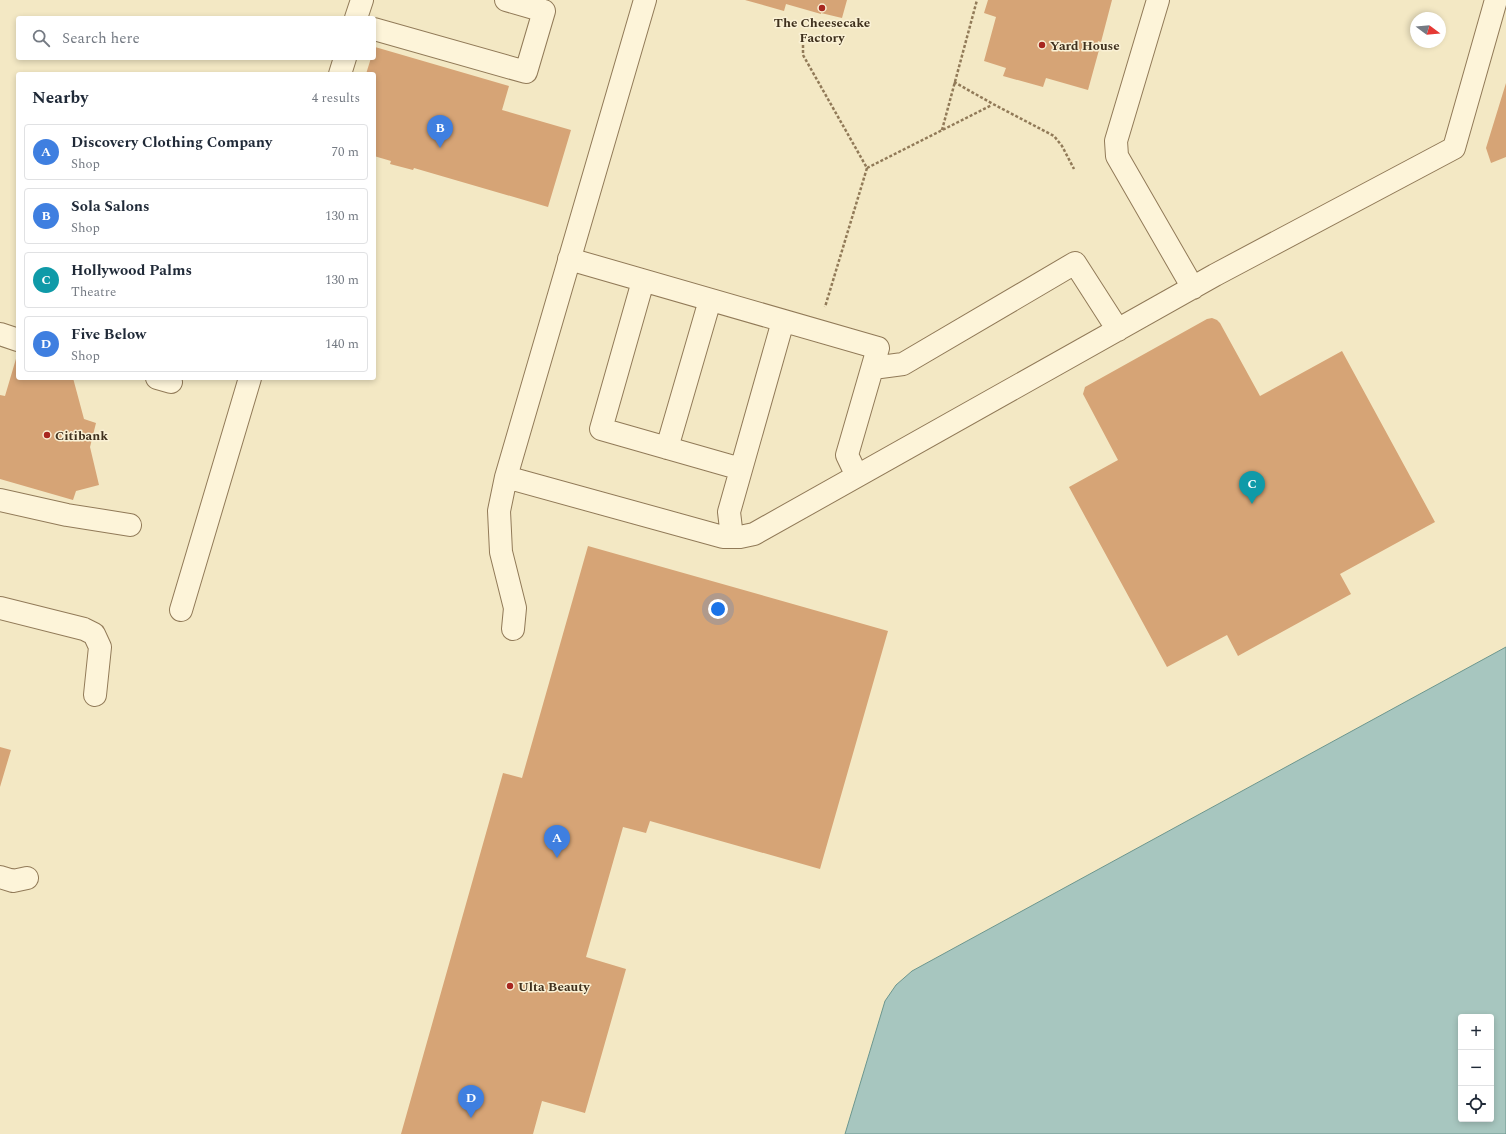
<!DOCTYPE html>
<html lang="en">
<head>
<meta charset="utf-8">
<style>
  :root { --surface:#fff; --page:#f2f2f3; --text:#1f2937; --muted:#747a83; --line:#e0e1e3; --accent:#a82720 }
  body { margin:0; font-family:Spectral,serif; background:var(--page); color:var(--text) }
  .controls { position:absolute; right:12px; bottom:12px; display:grid; overflow:hidden; border-radius:4px; box-shadow:0 2px 6px #0003 }
  .controls button { width:36px; height:36px; display:grid; place-items:center; padding:0; border:0; border-bottom:1px solid var(--line); background:var(--surface); color:var(--text); font:20px sans-serif }
  .compass { position:absolute; left:1410px; top:12px; width:36px; height:36px; border-radius:50%; background:var(--surface); box-shadow:0 2px 6px #0003; rotate:106deg }
  .you { position:absolute; left:718px; top:609px; width:14px; height:14px; margin:-10px; border:3px solid #fff; border-radius:50%; background:#1a73e8; box-shadow:0 0 0 6px #1a73e833 }
  .badge { display:grid; place-items:center; width:26px; height:26px; border-radius:50%; background:var(--accent); color:#fff; font-size:13px; font-weight:700 }
  .pin { position:absolute; translate:-50% -33px; filter:drop-shadow(0 1px 2px #0008) }
  .pin::after { content:''; position:absolute; top:21px; width:14px; height:12px; background:inherit; clip-path:polygon(0 0,100% 0,50% 100%) }
  .list { margin:0; padding:0; list-style:none }
  h2 { display:flex; justify-content:space-between; align-items:center; height:52px; margin:0; padding:0 16px; font-size:17px }
  h2 small { font-size:13px; font-weight:400; color:var(--muted) }
  .list li { display:grid; grid-template-columns:26px 1fr auto; gap:12px; align-items:center; box-sizing:border-box; height:56px; margin:0 8px 8px; padding:0 8px; border:1px solid var(--line); border-radius:4px }
  .list b { display:block; font-size:15px; white-space:nowrap }
  .list p { margin:0; font-size:13px; white-space:nowrap; color:var(--muted) }
  .list em { font-size:13px; font-style:normal; color:var(--muted) }
  .icon { flex:none; width:22px; height:22px; fill:none; stroke:currentColor; stroke-width:2; stroke-linecap:round; stroke-linejoin:round }
  .map { position:relative; flex:none; width:1506px; height:1134px; overflow:hidden }
  .search { position:absolute; background:var(--surface); box-shadow:0 2px 6px #0003; left:16px; top:16px; width:360px; height:44px; display:flex; align-items:center; gap:10px; box-sizing:border-box; padding:0 14px; border-radius:4px; color:var(--muted); font-size:15px }
  .panel { position:absolute; background:var(--surface); box-shadow:0 2px 6px #0003; left:16px; top:72px; width:360px; height:308px; border-radius:4px }
  .map>svg:first-child { display:block }
  .water { fill:#a7c6bf; stroke:#6c968e; fill-rule:evenodd }
  .building { fill:#d6a476 }
  .lines { fill:none; stroke-linecap:round; stroke-linejoin:round }
  .minor-casing { stroke:#917a58; stroke-width:24 }
  .path { stroke:#917a58; stroke-width:2.5; stroke-dasharray:3 2; stroke-linecap:butt }
  .minor { stroke:#fdf4d9; stroke-width:22 }
  .poi-dot { fill:#a82720; stroke:#faf1d5; stroke-width:1.5 }
  .labels { text-anchor:middle; stroke-width:3; stroke-linejoin:round; paint-order:stroke }
  .poi-label { font-size:13px; font-weight:bold; fill:#3f301d; stroke:#faf1d5; text-anchor:start }
</style>
</head>
<body>
<div class="map">
<svg width="1506" height="1134" viewBox="0 0 1506 1134">
  <rect width="100%" height="100%" fill="#f3e8c4"/>
  <path class="water" d="M1506 647V1134H845L885 1001 896 985 912 971ZM1461 1017H1491V1119H1461Z"/>
  <path class="building" d="M745 0H847L842 18 821 13V14L786 4 784 11Z
    M988 0H1112L1101 42 1098 41 1096 48 1099 50 1088 90 1046 78 1043 87 1003 76 1006 68 984 61 996 17 984 13Z
    M375 47 509 86 502 110 571 130 548 207 414 168 413 170 390 164 391 161 374 156V74H366L371 58H374Z
    M1506 83V157L1491 163 1486 148Z
    M1212 318 1217 320 1220 323 1260 396 1342 351 1435 522 1340 574 1351 594 1238 656 1227 635 1167 667 1069 487 1118 460 1083 394 1085 387 1207 319Z
    M18 352V378H73L84 419 96 423 90 447 99 485 76 491 73 500 0 479V395L5 396Z
    M588 546 888 631 820 869 650 821 646 833 623 827 586 957 626 969 585 1113 542 1101 533 1134H401L503 773 522 778Z
    M0 747 11 750 0 787Z"/>
  <g class="lines">
    <g class="minor-casing">
      <path id="minor" d="M1158 0 1116 141 1117 156 1193 288
        M356 18 362 0
        M374 29 526 72 544 11 506 0
        M340 74 345 58
        M569 259 878 348 847 455 857 476
        M643 281 601 429 741 469
        M0 334 18 340
        M873 368 903 364 1075 263 1118 330
        M157 378 171 382
        M667 448 710 300
        M506 477 723 537H740L754 534 1215 275 1454 148 1496 0
        M0 500 67 515 130 525
        M732 537 729 512 783 321
        M0 608 84 629 94 634 100 647 95 695
        M181 610 250 378
        M513 629 515 608 501 552 499 511 506 477 645 0
        M0 877 13 881 27 878"/>
    </g>
    <path class="path" d="M803 45V55L867 168 825 307
      M954 82 993 104 1054 136 1062 146 1074 169
      M942 130 977 0
      M867 168 992 105"/>
    <use href="#minor" class="minor"/>
  </g>
  <g class="poi-dot">
    <circle cx="822" cy="8" r="4"/>
    <circle cx="1042" cy="45" r="4"/>
    <circle cx="47" cy="435" r="4"/>
    <circle cx="510" cy="986" r="4"/>
  </g>
  <g class="labels">
    <g class="poi-label">
      <text x="822" y="27" text-anchor="middle">The Cheesecake<tspan x="822" dy="15">Factory</tspan></text>
      <text x="1050" y="50">Yard House</text>
      <text x="55" y="440">Citibank</text>
      <text x="518" y="991">Ulta Beauty</text>
    </g>
  </g>
</svg>
<div class="controls">
<button>+</button>
<button>−</button>
<button><svg class="icon" aria-label="locate" viewBox="0 0 24 24"><circle cx="12" cy="12" r="6"/><path d="M12 2v4M12 18v4M2 12h4M18 12h4"/></svg></button>
</div>
<svg class="compass" viewBox="-18 -18 36 36"><path d="M0-13l5 13h-10z" fill="#e53935"/><path d="M0 13l5-13h-10z" fill="#747a83"/></svg>
<div class="you"></div>
<div class="pin badge" style="left:557px;top:858px;background:#3f7fe0">A</div>
<div class="pin badge" style="left:440px;top:148px;background:#3f7fe0">B</div>
<div class="pin badge" style="left:1252px;top:504px;background:#0f9aa8">C</div>
<div class="pin badge" style="left:471px;top:1118px;background:#3f7fe0">D</div>
<div class="search"><svg class="icon" aria-label="search" viewBox="0 0 24 24"><circle cx="10" cy="10" r="6"/><path d="M15 15l6 6"/></svg>Search here</div>
<section class="panel">
<h2>Nearby<small>4 results</small></h2>
<ul class="list">
<li><span class="badge" style="background:#3f7fe0">A</span><div><b>Discovery Clothing Company</b><p>Shop</p></div><em>70 m</em></li>
<li><span class="badge" style="background:#3f7fe0">B</span><div><b>Sola Salons</b><p>Shop</p></div><em>130 m</em></li>
<li><span class="badge" style="background:#0f9aa8">C</span><div><b>Hollywood Palms</b><p>Theatre</p></div><em>130 m</em></li>
<li><span class="badge" style="background:#3f7fe0">D</span><div><b>Five Below</b><p>Shop</p></div><em>140 m</em></li>
</ul>
</section>
</div>
</body>
</html>
